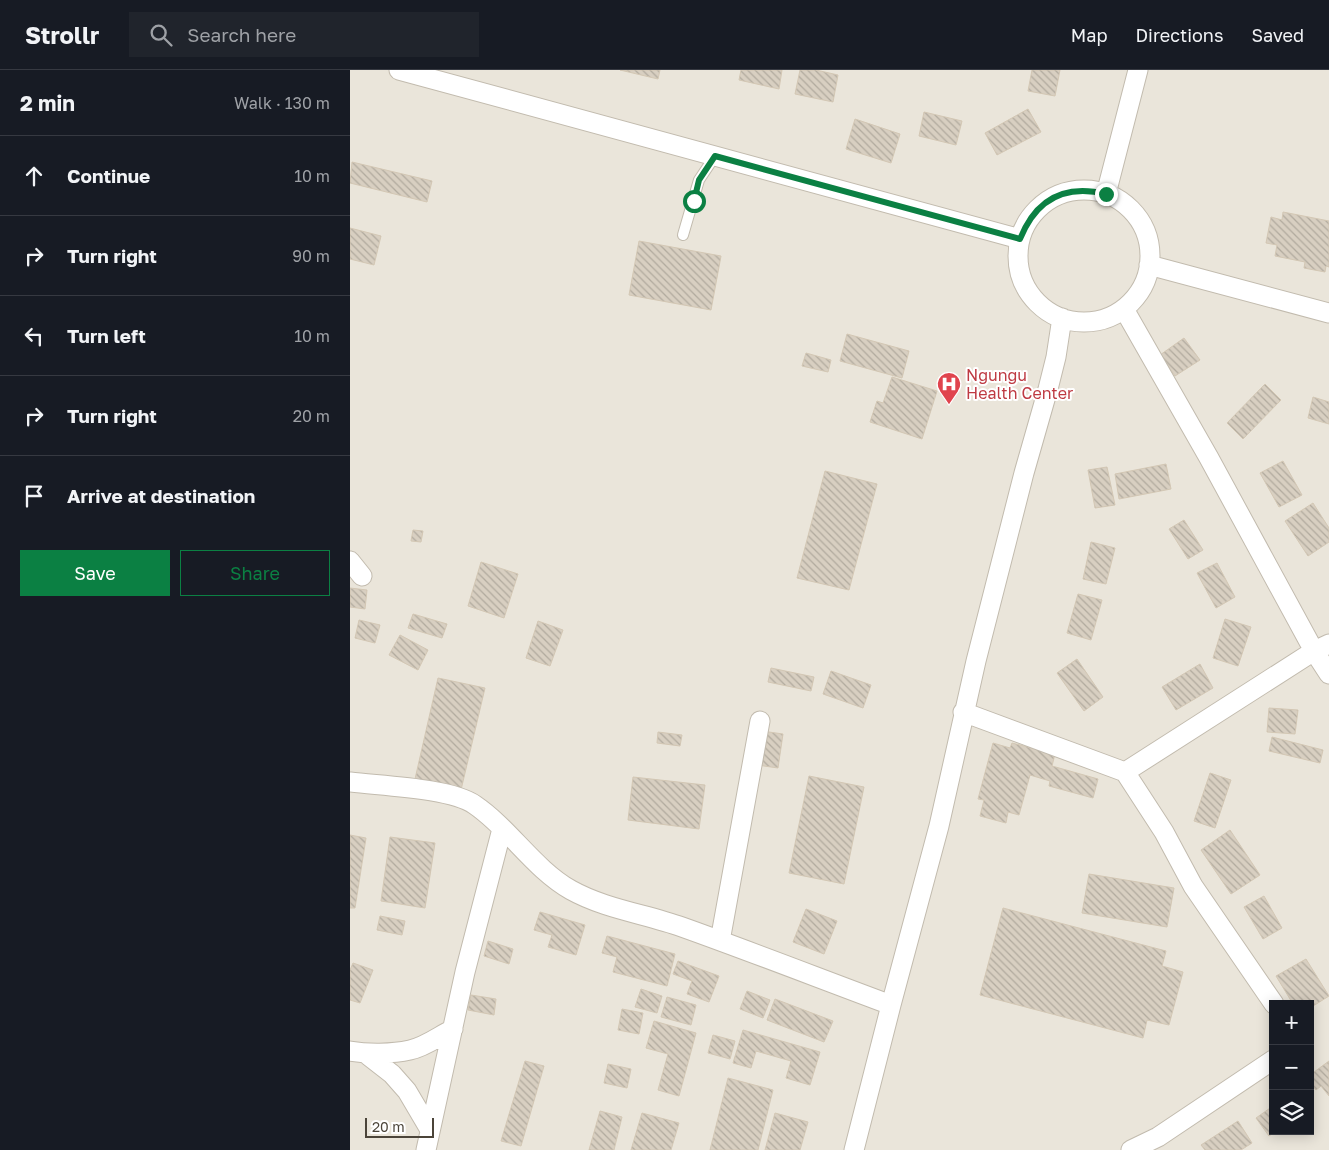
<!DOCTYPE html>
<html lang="en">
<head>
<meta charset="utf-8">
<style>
  :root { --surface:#171b24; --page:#20242c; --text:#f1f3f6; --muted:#9ea1a6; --line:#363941; --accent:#0b8043 }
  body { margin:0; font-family:"Golos Text",sans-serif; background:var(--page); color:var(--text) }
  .controls { position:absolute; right:15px; bottom:15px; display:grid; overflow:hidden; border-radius:0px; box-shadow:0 2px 12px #0003 }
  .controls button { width:45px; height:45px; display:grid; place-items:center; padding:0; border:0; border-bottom:1px solid var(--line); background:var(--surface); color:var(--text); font:25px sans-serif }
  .scale { position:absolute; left:15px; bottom:12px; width:69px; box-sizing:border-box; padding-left:5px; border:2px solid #4b4439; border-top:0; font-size:14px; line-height:18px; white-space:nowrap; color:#4b4439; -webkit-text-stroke:4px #fff; paint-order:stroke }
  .stop { position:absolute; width:15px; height:15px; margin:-11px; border:4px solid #0b8043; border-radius:50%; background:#fff }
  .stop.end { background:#0b8043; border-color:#fff; box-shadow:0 1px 5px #0008 }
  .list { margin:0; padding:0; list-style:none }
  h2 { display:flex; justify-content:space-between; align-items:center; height:65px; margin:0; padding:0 20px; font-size:21px }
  h2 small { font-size:16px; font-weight:400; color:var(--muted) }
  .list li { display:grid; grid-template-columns:32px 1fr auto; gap:15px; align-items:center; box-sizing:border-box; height:80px; padding:0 20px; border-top:1px solid var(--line) }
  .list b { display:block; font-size:19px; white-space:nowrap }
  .list em { font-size:16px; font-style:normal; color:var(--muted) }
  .actions { display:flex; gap:10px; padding:15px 20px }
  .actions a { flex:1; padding:11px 0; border:1px solid var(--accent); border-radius:0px; text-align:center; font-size:18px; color:var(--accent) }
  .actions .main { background:var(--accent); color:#fff }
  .icon { flex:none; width:28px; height:28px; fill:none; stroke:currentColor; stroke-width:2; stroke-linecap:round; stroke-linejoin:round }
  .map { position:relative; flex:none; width:979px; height:1080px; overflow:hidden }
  header { display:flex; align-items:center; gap:30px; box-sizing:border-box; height:70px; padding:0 25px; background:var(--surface); border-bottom:1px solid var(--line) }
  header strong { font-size:24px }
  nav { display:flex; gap:28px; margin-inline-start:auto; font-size:18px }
  .search { width:350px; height:45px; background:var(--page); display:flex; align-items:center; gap:12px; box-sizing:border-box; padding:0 18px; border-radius:0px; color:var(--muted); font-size:19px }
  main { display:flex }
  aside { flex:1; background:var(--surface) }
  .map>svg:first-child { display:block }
  .residential { fill:#eae5da; fill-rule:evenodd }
  .building { fill:url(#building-back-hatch); stroke:#d3c7b4 }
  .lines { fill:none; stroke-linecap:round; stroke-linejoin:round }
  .lane-casing { stroke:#c2bbae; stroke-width:12 }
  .street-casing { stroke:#c2bbae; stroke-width:21 }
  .lane { stroke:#fff; stroke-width:10 }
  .street { stroke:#fff; stroke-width:19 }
  .route { stroke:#0b8043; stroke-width:6 }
  .labels { text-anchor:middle; stroke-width:4; stroke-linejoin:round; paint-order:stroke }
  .health-label { font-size:16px; fill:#be3a42; stroke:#fff; text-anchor:start }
</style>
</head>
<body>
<header>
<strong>Strollr</strong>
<div class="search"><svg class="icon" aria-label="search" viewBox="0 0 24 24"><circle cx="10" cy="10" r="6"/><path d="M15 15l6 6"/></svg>Search here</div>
<nav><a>Map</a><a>Directions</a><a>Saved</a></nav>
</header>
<main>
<aside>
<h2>2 min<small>Walk · 130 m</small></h2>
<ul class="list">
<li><svg class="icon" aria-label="ahead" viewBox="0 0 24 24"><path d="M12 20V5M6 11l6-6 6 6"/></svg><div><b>Continue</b></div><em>10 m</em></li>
<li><svg class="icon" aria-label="right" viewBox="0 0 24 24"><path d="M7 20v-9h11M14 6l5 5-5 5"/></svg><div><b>Turn right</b></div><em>90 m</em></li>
<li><svg class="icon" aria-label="left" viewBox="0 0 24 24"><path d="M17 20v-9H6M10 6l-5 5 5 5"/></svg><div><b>Turn left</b></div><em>10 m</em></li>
<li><svg class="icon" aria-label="right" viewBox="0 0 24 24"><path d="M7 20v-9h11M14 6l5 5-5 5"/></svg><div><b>Turn right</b></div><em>20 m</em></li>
<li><svg class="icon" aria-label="arrive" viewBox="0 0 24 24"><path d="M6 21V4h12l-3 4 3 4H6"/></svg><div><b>Arrive at destination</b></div></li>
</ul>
<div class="actions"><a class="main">Save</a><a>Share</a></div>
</aside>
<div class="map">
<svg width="979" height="1080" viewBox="0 0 979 1080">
  <defs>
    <pattern id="building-back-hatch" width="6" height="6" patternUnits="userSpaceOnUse" patternTransform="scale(1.25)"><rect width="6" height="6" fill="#d8cfc1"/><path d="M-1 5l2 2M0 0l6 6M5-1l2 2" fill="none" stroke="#b1aa9e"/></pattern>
  </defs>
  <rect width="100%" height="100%" fill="#f6f3ec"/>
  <path class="residential" d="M0 0H979V1080H0ZM923 934H960V1061H923Z"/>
  <path class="building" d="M270 0H310L308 9Z
    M391 0H432L429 19 389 10Z
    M450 0H466L488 5 483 32 445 24Z
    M682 0H710L705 26 678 21Z
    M678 39 691 62 647 85 635 63Z
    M574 42 612 51 606 75 569 66Z
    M505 49 550 64 541 93 496 79Z
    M2 92 82 111 77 132 0 113Z
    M933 142 979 151V197L976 196 975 202 954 198 955 192 925 186 927 175 916 173 921 147 932 150Z
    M0 158 31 166 24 195 0 189Z
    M289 171 371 186 361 240 279 225Z
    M497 264 559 281 552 308 490 291Z
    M834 268 850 290 825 306 810 285Z
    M456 283 481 290 478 302 452 296Z
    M542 307 587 321 572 369 520 352 527 331 533 333Z
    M915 314 931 330 893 369 877 353Z
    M963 327 979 332V354L958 348Z
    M933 391 952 425 929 437 910 403Z
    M816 394 821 419 769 429 765 404Z
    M757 397 765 435 745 438 738 400Z
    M475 401 527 414 499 520 447 508Z
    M963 433 979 458V472L958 486 935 451Z
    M834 450 853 480 838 489 819 459Z
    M63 460 73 461 71 472 61 471Z
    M741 472 765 478 756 514 733 509Z
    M131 492 168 504 154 548 118 536Z
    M867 493 885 527 866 538 847 503Z
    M0 518 17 520 15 539 0 537Z
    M728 524 752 530 741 570 717 563Z
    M63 544 97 554 92 568 58 558Z
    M875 549 901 557 888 596 863 588Z
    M9 550 30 555 25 573 5 568Z
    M188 551 213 560 200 596 176 588Z
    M50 565 78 580 68 600 39 585Z
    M727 589 753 627 734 641 707 603Z
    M850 594 863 618 826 640 812 617Z
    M421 598 464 607 461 621 418 612Z
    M481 601 521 615 513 638 473 624Z
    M88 608 135 618 111 720 65 709Z
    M919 638 948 640 945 664 917 662Z
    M412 661 433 664 428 698 407 695Z
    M308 662 332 665 330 676 307 673Z
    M922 667 973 680 970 693 919 681Z
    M643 673 660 678 662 673 705 684 702 696 748 709 743 728 699 716 700 711 680 705 669 745 658 742 656 753 630 746 634 730 628 729Z
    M860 703 881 710 865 758 844 751Z
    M459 706 514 717 494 814 439 803Z
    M283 707 355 715 349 759 278 750Z
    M880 760 910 805 881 824 851 780Z
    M0 765 16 768 5 838H0Z
    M40 767 85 773 75 838 31 831Z
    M739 804 824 818 817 857 732 843Z
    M914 826 932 858 913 869 894 837Z
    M653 838 816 881 812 896 833 902 819 955 797 950 793 968 630 925Z
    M456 839 487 851 474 884 443 872Z
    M190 842 235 855 226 885 198 877 202 865 184 860Z
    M30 846 55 851 52 865 27 860Z
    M257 866 325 884 317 916 263 902 267 887 252 883Z
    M138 871 163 879 159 894 134 886Z
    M956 889 979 926 960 938V934H943L926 906Z
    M328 891 369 906 359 932 337 924 342 911 323 904Z
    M3 893 23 900 10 933 0 930V900Z
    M291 919 312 926 307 943 285 937Z
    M397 921 420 930 413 948 390 939Z
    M121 925 146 929 144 945 118 940Z
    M317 927 346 935 341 955 311 947Z
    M425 929 483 951 474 972 417 950Z
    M272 939 293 943 289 964 268 960Z
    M304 951 346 963 329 1026 308 1020 318 984 296 978Z
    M393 960 470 982 460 1015 436 1008 441 991 406 981 401 998 383 993Z
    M363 965 385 971 380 989 358 983Z
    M175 991 194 996 171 1076 151 1071Z
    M979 991V1026L971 1016 966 1020 960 1013V1005Z
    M258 994 281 999 277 1018 254 1013Z
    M378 1008 423 1020 408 1080H360Z
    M923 1036V1061H926L919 1066 906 1048Z
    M250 1041 272 1047 264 1080H239Z
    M292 1043 329 1053 321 1080H281Z
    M425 1043 458 1052 450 1080H415Z
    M888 1051 902 1073 891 1080H855L851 1075Z"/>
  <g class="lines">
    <g class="lane-casing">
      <path id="lane" d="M333 165 349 110 365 86"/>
    </g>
    <g class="street-casing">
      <path id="street" d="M49 0 670 169
        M668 186a66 66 0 1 1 132 0a66 66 0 1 1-132 0Z
        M756 124 788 0
        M799 195 979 243
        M774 239 859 388 964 581 979 604
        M0 491 12 506
        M613 642 775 702 814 762 843 816 924 934
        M775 702 964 581 979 574
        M0 712C31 716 101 718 125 735 160 759 184 799 221 820 255 839 296 844 332 857 402 882 471 909 541 935
        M370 871 410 651
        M0 981C17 984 42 984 60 980 75 977 89 966 103 959
        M15 983 42 1004 57 1021 80 1060
        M76 1080 115 902 152 759
        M504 1080 541 935 589 756 626 591 674 403 698 319 706 287 712 248
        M781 1080 808 1067 923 990"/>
    </g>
    <use href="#lane" class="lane"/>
    <use href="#street" class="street"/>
  </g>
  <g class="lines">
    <path class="route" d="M344 131 349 110 365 86 670 169C686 129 715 114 756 124"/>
  </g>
  <defs>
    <g id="hospital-pin" transform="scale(1.25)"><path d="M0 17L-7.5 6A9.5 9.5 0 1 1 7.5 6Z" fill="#e0444e" stroke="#fff"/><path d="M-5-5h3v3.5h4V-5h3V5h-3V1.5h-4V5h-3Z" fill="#fff"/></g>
  </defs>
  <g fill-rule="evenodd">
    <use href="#hospital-pin" x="599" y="314"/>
  </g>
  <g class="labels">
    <g class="health-label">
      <text x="616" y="311">Ngungu<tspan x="616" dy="18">Health Center</tspan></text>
    </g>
  </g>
</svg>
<div class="controls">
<button>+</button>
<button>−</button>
<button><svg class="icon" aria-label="layers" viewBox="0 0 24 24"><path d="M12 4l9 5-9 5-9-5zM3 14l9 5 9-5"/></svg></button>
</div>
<div class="scale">20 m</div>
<div class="stop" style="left:344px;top:131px"></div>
<div class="stop end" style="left:756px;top:124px"></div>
</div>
</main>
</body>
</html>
